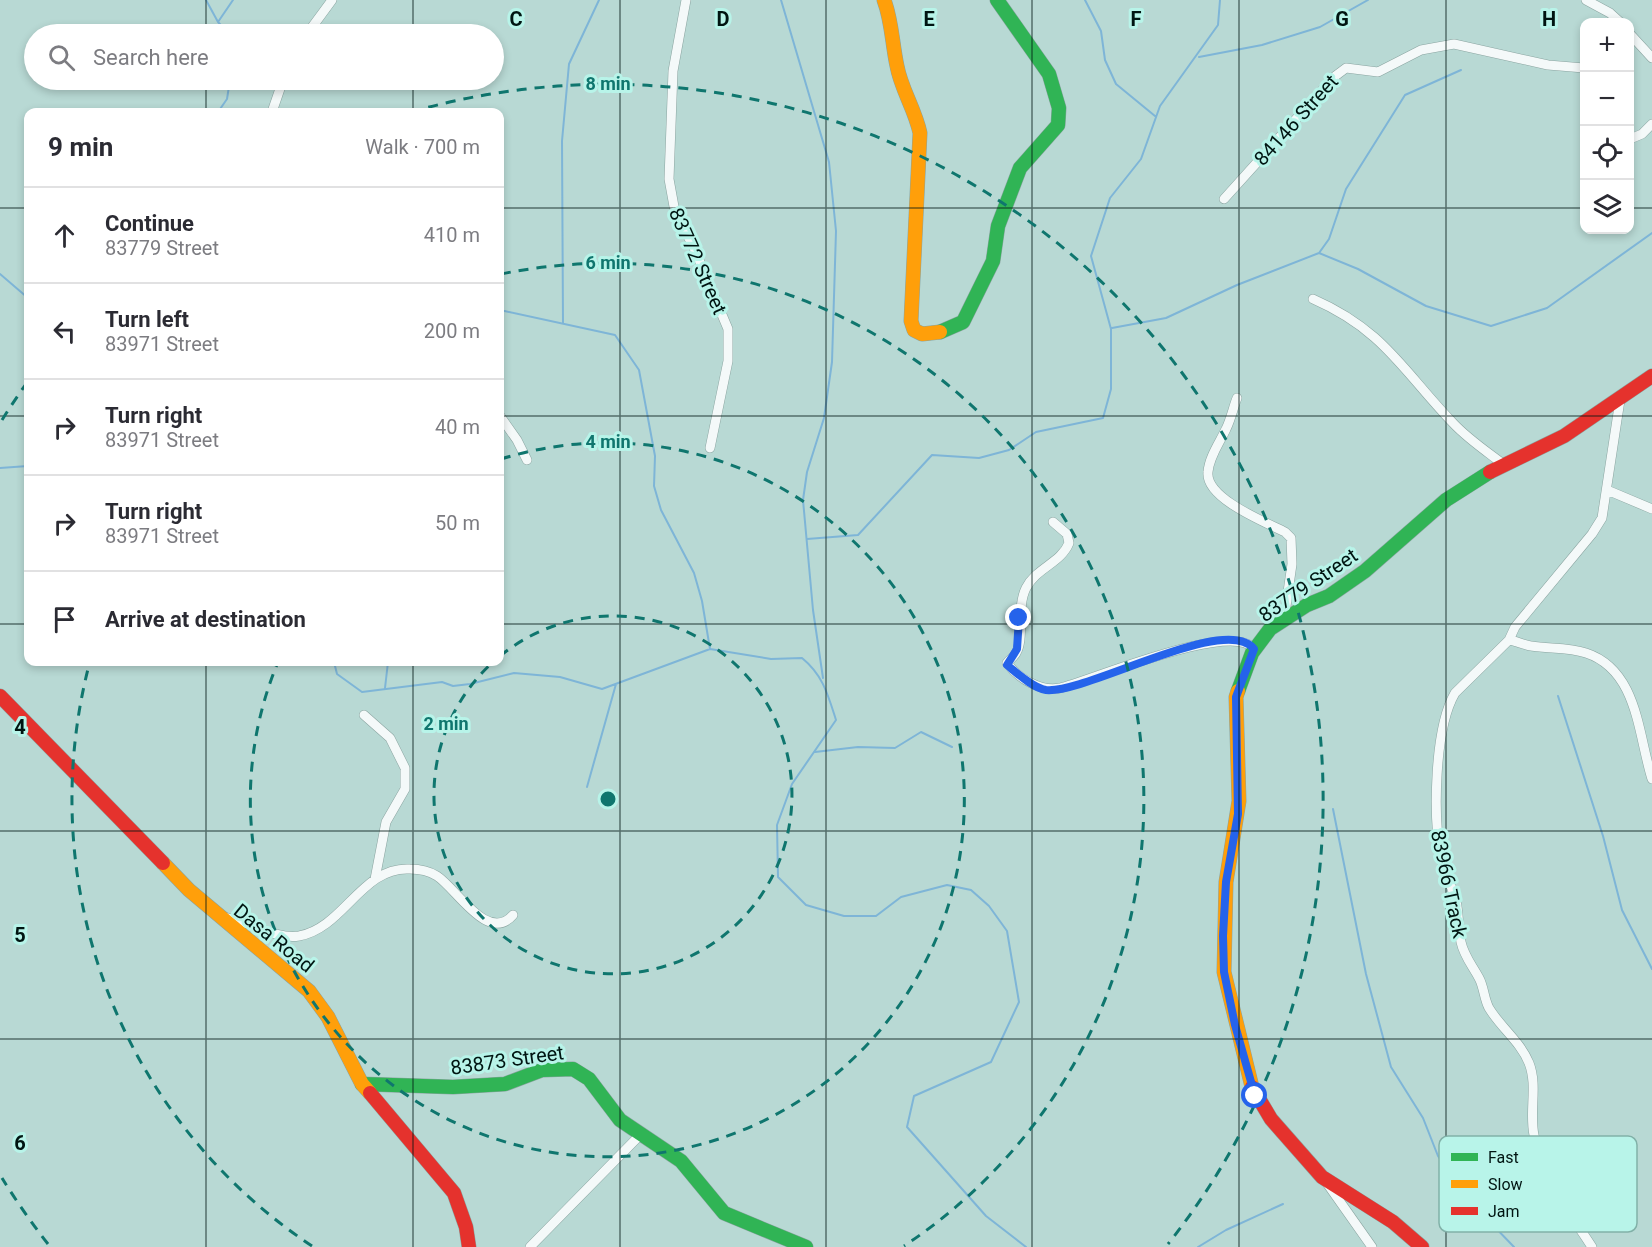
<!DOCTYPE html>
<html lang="en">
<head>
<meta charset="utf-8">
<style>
  :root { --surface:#fff; --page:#f2f2f3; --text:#2b2b33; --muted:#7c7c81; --line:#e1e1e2 }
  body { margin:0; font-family:Roboto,sans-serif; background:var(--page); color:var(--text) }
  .controls { position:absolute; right:18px; top:18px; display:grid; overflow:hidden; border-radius:12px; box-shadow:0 3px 9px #0003 }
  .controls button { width:54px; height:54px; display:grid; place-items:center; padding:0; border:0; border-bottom:2px solid var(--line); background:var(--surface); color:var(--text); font:30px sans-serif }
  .stop { position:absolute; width:18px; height:18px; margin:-14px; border:4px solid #2563eb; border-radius:50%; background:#fff }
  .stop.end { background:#2563eb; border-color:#fff; box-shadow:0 2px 6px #0008 }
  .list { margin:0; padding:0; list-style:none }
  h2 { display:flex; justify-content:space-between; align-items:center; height:78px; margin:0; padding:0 24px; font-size:26px }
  h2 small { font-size:20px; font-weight:400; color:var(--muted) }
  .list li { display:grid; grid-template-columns:39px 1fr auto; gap:18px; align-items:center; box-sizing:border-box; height:96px; padding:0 24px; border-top:2px solid var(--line) }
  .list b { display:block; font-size:22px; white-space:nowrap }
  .list p { margin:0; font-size:20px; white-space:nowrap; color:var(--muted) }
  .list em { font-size:20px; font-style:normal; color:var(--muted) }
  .icon { flex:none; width:33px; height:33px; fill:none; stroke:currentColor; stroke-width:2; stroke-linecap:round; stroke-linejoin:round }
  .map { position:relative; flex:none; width:1652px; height:1247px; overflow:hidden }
  .search { position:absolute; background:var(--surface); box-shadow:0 3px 9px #0003; left:24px; top:24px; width:480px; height:66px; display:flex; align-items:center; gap:15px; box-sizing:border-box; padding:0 21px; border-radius:33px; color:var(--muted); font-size:22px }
  .panel { position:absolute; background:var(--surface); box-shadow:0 3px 9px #0003; left:24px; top:108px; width:480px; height:558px; border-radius:12px }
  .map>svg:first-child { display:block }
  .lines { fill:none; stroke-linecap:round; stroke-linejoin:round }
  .stream { stroke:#7eb5d7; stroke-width:2 }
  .street-casing { stroke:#8aa4a0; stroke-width:10 }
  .fast-casing { stroke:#8aa4a0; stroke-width:15 }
  .slow-casing { stroke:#8aa4a0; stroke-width:15 }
  .jam-casing { stroke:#8aa4a0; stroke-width:15 }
  .street { stroke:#f4f9f9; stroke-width:9 }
  .fast { stroke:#30b455; stroke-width:14 }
  .slow { stroke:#ff9f0a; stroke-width:14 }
  .jam { stroke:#e5322d; stroke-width:14 }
  .route { stroke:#2563eb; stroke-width:8 }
  .grid { fill:none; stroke:#001512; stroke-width:1.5; stroke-opacity:0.55 }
  .ring { fill:none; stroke:#0f766e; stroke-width:3; stroke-dasharray:10 8 }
  .labels { text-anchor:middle; stroke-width:6; stroke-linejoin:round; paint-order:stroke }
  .street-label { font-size:20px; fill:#001512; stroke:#b8f4e9 }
  .key { fill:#b8f4e9; stroke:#81b1a8; stroke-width:1.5 }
  .key-label { font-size:16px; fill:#001512 }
  .grid-label { font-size:20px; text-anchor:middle; font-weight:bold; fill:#001512; stroke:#b8f4e9; stroke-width:6; stroke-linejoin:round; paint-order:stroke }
  .centre { fill:#0f766e; stroke:#b8f4e9; stroke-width:3 }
  .ring-label { font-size:18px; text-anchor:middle; font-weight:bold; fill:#0f766e; stroke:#b8f4e9; stroke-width:6; stroke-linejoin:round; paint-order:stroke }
</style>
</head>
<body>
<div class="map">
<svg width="1652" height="1247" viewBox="0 0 1652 1247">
  <rect width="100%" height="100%" fill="#b8d9d4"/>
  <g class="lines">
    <path class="stream" d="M206 0 218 22 229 34
      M781 0 829 162 836 231 832 362 824 418 807 472 803 500 813 610 823 678
      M1085 0 1101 31 1105 60 1116 84 1155 116
      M218 22 233 0
      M1199 57 1262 45 1320 27 1368 0
      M218 112 227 99 230 80
      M1319 253 1329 239 1346 189 1405 95 1461 70
      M0 274 28 298
      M500 310 615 335 639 370 655 456 654 486 661 510 694 573 702 601 710 649
      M563 323 562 141 569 64 599 0
      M1112 328 1166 318 1237 285 1319 253 1358 269 1426 306 1491 326 1547 308 1652 233
      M0 468 28 466
      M807 539 858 535 932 455 979 458 1009 450 1036 432 1103 418 1111 389V329L1091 256 1110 198 1141 159 1160 106 1218 25 1220 0
      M334 662 337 674 362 692 442 682 453 686 470 684 514 673 560 677 602 689 710 649 771 659 802 658C823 675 828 695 836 720L792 784 777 825 778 877 806 905 844 916H876L901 897 947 885 971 890 989 906 1007 931 1019 1002 991 1062 914 1096 907 1127 986 1216 1026 1247
      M385 688 388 662
      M1558 696 1603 836 1622 910 1652 969
      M815 752 858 747 895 748 921 732 952 747
      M587 787 616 684
      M1333 809 1366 974 1391 1067 1423 1118 1438 1156 1463 1194 1514 1247
      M1198 1247 1226 1230 1283 1204"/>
    <g class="street-casing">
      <path id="street" d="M686 0 673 71 669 179 675 212 694 248 728 329V361L710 448
        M1586 0 1610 13 1620 22
        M307 34 332 0
        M1630 34 1652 58
        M272 112 283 80
        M1630 139 1642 134 1652 124
        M1224 199 1334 77 1346 68 1378 72 1421 50 1454 44 1548 65 1584 68
        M1313 299C1384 330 1403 371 1453 423 1468 439 1486 451 1503 464
        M1237 398C1233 408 1231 419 1226 429 1220 442 1209 457 1208 472 1205 498 1265 522 1285 532L1291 538 1292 564 1284 620
        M500 416 517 440 527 460
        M1607 490 1652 509
        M1053 522 1067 534 1069 543C1061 563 1036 568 1026 588 1016 608 1025 638 1016 653 1014 657 1009 660 1007 663 1019 679 1041 692 1060 688 1093 680 1232 620 1254 649
        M1509 640C1517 641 1523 645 1531 646 1549 649 1568 647 1586 653 1638 670 1638 735 1652 779
        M364 715 390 738 405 768V789L386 822 375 879
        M220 917C246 918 273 940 299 936 344 928 362 866 410 869 419 869 429 871 437 876 456 888 488 944 513 915
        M1324 1179 1372 1247
        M530 1247 639 1136
        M1592 1247C1569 1212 1542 1176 1534 1135 1529 1111 1538 1086 1529 1063 1520 1041 1501 1028 1489 1008 1484 999 1484 987 1479 978 1472 965 1464 956 1461 942 1458 928 1459 914 1456 901 1452 886 1445 873 1441 858 1433 817 1434 729 1455 693L1509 640 1515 627 1592 534 1602 518 1620 400"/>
    </g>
    <g class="fast-casing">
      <path id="fast" d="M940 332 963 322 993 261 998 226 1020 168 1058 125 1059 108 1049 74 997 0
        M1238 691 1252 653 1270 629 1307 605 1329 596 1365 571 1446 500 1490 472
        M362 1084 453 1087 505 1084 542 1070 573 1069 589 1079 620 1120 681 1161 724 1213 806 1247"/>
    </g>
    <g class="slow-casing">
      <path id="slow" d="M884 0C892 21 892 43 897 66 901 89 915 109 920 133L911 321 914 330 922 334 940 332
        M1238 691 1236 697 1239 801 1226 882 1224 972 1252 1087
        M163 863 189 890 309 991 328 1017 362 1084 370 1093"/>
    </g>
    <g class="jam-casing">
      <path id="jam" d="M1490 472 1564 436 1652 376
        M0 696 163 863
        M1252 1087 1271 1119 1322 1177 1393 1222 1422 1247
        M370 1093 454 1193 466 1227 469 1247"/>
    </g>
    <use href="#street" class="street"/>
    <use href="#fast" class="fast"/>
    <use href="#slow" class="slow"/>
    <use href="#jam" class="jam"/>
  </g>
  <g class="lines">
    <path class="route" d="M1019 618 1017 649 1007 665C1017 673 1033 688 1046 690 1087 694 1226 613 1254 649L1236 697 1238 814 1226 882 1223 936 1224 972 1235 1025 1255 1096"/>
  </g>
  <path class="grid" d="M206 0V34M413 0V34M620 0V1247M826 0V1247M1032 0V1247M1239 0V1247M1446 0V1247M206 80V112M413 80V112M0 208H28M500 208H1584M1630 208H1652M0 416H28M500 416H1652M0 624H28M500 624H1652M206 662V1247M413 662V1247M0 831H1652M0 1039H1652"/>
  <g class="ring">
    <path d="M500 656A179 179 0 1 1 493 662"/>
    <path d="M501 459A357 357 0 1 1 278 662"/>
    <path d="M312 1246A536 536 0 0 1 89 665M501 274A536 536 0 0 1 904 1246"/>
    <path d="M48 1244A715 715 0 0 1 2 1178M2 420A715 715 0 0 1 26 384M411 112A715 715 0 0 1 1168 1244"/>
  </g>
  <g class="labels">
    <g class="street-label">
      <text transform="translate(1296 120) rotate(-48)" y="7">84146 Street</text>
      <text transform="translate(698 261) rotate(66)" y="7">83772 Street</text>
      <text transform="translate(1308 585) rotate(-34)" y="7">83779 Street</text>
      <text transform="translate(1449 884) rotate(78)" y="7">83966 Track</text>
      <text transform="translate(274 938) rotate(39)" y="7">Dasa Road</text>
      <text transform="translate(507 1060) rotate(-8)" y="7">83873 Street</text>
    </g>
  </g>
  <rect x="1439" y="1136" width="198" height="96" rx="9" class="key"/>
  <rect x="1451" y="1153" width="27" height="8" fill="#30b455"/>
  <rect x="1451" y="1180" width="27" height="8" fill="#ff9f0a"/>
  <rect x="1451" y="1207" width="27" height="8" fill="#e5322d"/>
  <g class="key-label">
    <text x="1488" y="1163">Fast</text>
    <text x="1488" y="1190">Slow</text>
    <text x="1488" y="1217">Jam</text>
  </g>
  <g class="grid-label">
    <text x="516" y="26">C</text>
    <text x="723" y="26">D</text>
    <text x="929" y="26">E</text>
    <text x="1136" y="26">F</text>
    <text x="1342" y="26">G</text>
    <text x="1549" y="26">H</text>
    <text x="20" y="734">4</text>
    <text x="20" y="942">5</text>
    <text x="20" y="1150">6</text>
  </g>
  <circle cx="608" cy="799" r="9" class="centre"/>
  <g class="ring-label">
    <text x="608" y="90">8 min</text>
    <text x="608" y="269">6 min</text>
    <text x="608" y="448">4 min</text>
    <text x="446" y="730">2 min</text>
  </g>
</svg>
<div class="controls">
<button>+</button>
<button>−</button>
<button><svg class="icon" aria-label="locate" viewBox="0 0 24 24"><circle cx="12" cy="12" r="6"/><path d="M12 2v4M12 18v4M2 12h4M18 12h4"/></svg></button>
<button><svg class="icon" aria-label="layers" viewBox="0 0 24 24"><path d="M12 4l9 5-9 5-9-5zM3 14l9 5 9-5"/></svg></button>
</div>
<div class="stop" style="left:1255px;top:1096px"></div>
<div class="stop end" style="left:1019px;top:618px"></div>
<div class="search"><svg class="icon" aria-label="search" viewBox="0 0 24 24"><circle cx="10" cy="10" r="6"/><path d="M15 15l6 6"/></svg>Search here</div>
<section class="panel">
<h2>9 min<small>Walk · 700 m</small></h2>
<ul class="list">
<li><svg class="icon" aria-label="ahead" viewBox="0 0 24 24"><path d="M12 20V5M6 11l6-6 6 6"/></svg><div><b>Continue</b><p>83779 Street</p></div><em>410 m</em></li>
<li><svg class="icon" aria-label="left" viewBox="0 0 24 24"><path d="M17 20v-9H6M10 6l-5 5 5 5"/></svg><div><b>Turn left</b><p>83971 Street</p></div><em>200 m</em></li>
<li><svg class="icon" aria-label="right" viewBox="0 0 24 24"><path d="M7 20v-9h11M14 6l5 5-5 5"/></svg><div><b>Turn right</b><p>83971 Street</p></div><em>40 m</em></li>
<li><svg class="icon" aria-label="right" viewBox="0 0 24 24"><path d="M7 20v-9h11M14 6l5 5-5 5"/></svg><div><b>Turn right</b><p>83971 Street</p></div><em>50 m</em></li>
<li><svg class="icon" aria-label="arrive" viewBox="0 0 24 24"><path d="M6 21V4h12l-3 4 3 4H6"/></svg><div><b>Arrive at destination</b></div></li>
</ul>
</section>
</div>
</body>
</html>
